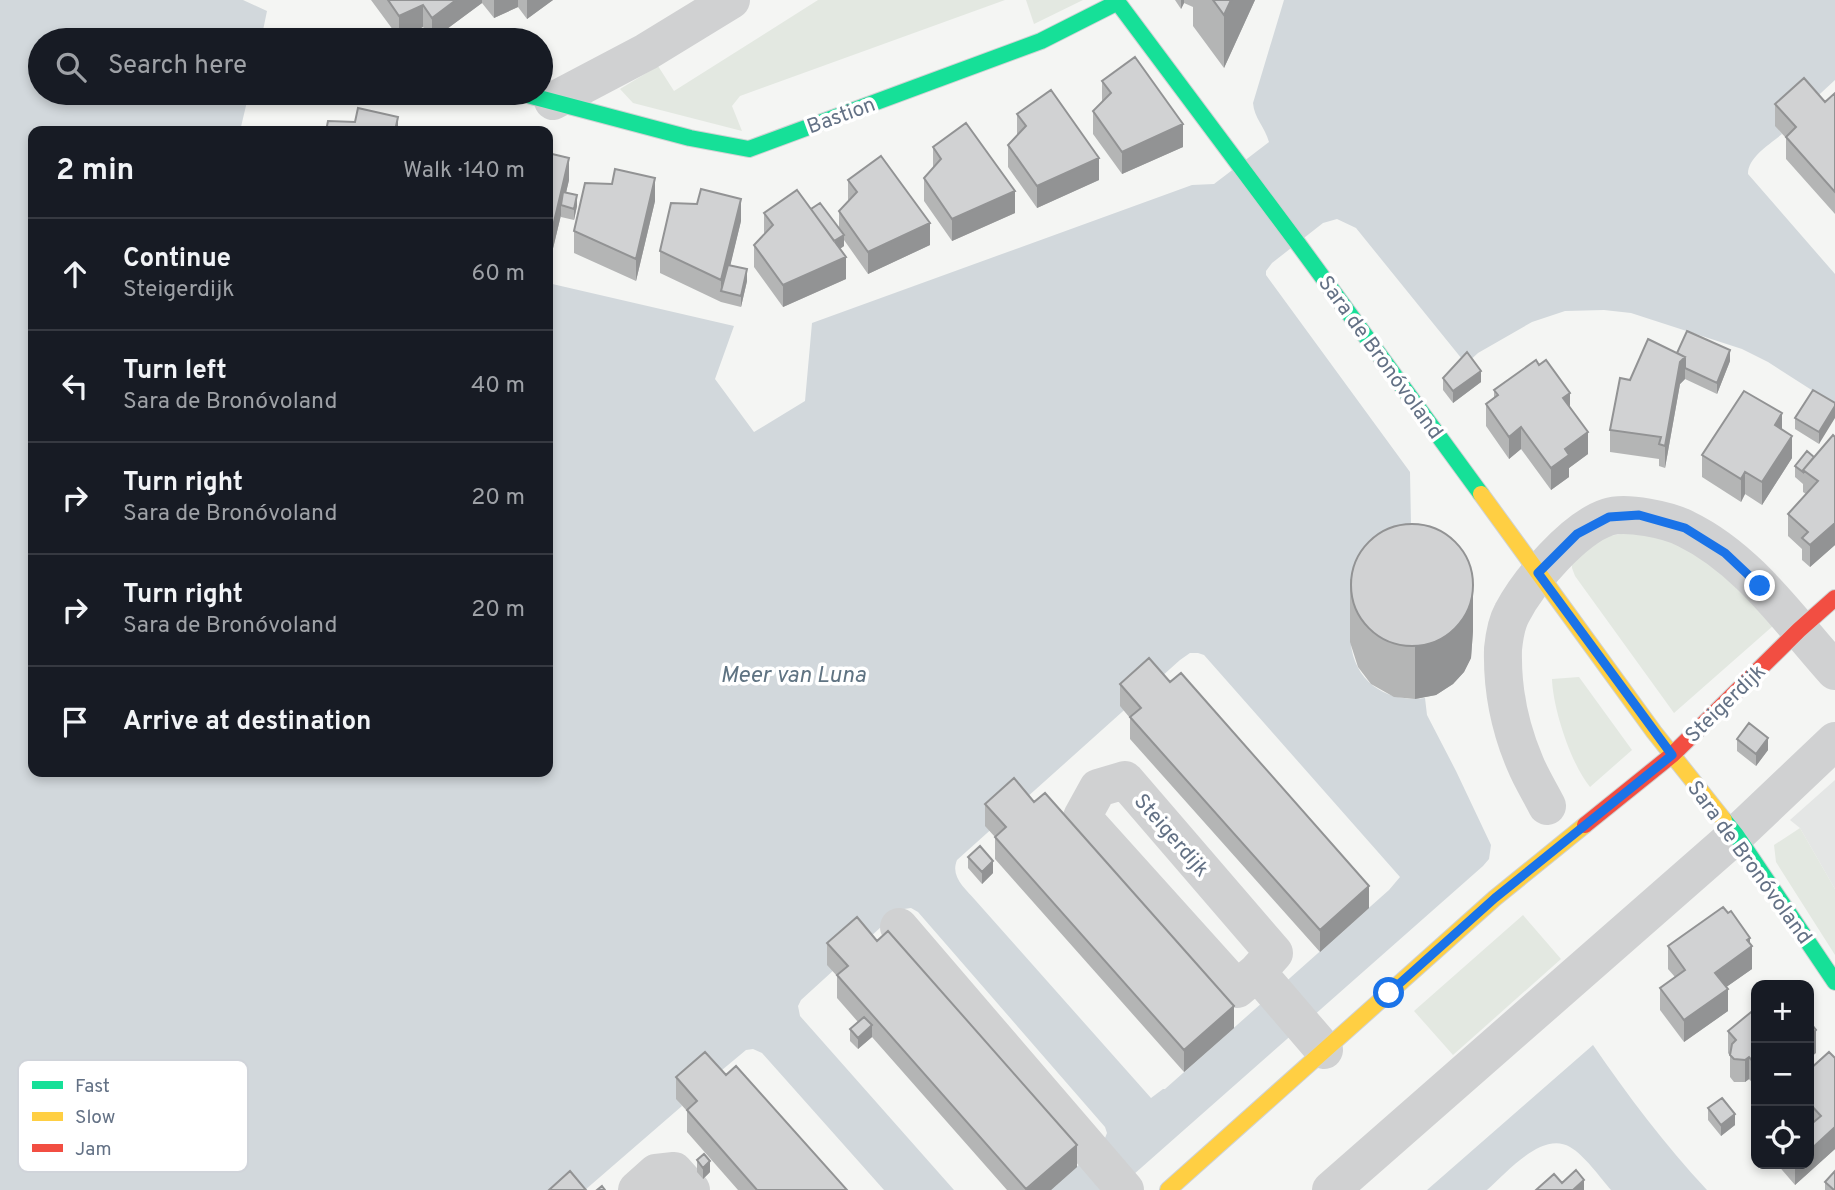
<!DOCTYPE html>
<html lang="en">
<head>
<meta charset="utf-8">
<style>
  :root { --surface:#171b24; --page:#20242c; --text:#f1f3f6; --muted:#9ea1a6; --line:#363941 }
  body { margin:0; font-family:Overpass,sans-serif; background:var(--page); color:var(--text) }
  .controls { position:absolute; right:21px; bottom:21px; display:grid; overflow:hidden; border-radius:14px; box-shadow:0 4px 10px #0003 }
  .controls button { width:63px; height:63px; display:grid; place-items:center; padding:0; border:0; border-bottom:2px solid var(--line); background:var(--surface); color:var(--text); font:35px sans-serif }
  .stop { position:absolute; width:21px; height:21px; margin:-16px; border:5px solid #1a73e8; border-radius:50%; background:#fff }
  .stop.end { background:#1a73e8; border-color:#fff; box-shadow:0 2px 7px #0008 }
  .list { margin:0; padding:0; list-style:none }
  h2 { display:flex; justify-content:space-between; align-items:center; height:91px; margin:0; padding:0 28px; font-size:30px }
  h2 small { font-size:23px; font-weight:400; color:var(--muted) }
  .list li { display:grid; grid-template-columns:46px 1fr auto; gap:21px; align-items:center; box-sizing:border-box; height:112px; padding:0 28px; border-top:2px solid var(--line) }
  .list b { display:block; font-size:26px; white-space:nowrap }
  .list p { margin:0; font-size:23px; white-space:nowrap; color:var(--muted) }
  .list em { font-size:23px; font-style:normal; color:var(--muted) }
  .icon { flex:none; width:38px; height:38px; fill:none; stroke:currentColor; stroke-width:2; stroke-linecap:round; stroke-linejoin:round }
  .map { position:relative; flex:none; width:1835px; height:1190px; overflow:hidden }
  .search { position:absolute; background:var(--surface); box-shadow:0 4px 10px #0003; left:28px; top:28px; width:525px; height:77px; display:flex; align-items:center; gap:18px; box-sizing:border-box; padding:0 24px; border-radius:38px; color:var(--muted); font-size:26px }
  .panel { position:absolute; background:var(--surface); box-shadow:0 4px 10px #0003; left:28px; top:126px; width:525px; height:651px; border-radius:14px }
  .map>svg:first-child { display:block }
  .built { fill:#e4e6e5 }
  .green { fill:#e3e8e1 }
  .water { fill:#d2d8dc; fill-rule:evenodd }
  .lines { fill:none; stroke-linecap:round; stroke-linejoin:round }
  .fast-casing { stroke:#cfd2d3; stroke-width:18 }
  .slow-casing { stroke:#cfd2d3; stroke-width:18 }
  .jam-casing { stroke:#cfd2d3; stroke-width:18 }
  .street { stroke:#d0d1d2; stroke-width:38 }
  .fast { stroke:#16e098; stroke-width:16 }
  .slow { stroke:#ffcf43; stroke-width:16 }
  .jam { stroke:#f24e42; stroke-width:16 }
  .wall { fill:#b4b5b5 }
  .shaded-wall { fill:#929394 }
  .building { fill:#d1d2d3; stroke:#929394; stroke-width:2 }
  .route { stroke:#1a73e8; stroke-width:9 }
  .labels { text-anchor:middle; stroke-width:7; stroke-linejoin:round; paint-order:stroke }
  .street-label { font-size:21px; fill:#637185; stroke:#fff }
  .water-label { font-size:23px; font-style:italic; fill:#5f7382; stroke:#fff }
  .key { fill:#fff; stroke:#d0d4da; stroke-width:2 }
  .key-label { font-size:19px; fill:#637185 }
</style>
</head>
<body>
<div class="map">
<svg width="1835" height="1190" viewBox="0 0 1835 1190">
  <rect width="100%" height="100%" fill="#f4f5f3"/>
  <path class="built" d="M1835 780V889L1800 828 1790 820Z"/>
  <path class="green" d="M818 0H1005L740 96 732 106 742 131 633 103 620 89 658 66 674 91Z
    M1026 0H1083L1034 24Z
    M1661 527 1782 618 1674 713 1575 576 1572 568V560L1592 539Z
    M1579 677 1632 750 1590 787C1571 764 1553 709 1552 679Z
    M1800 828 1835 889V955L1776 862 1774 845Z
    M1523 915 1561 959 1453 1055 1414 1011Z"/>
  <path class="water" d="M0 0H243L267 11 261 40H40V93H249L240 131H33V772H548V283L734 326 715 379 754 432 805 401 812 323 1192 185 1214 184 1269 142C1265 127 1254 118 1253 103L1284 0H1835V80L1808 105 1776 126 1782 134C1769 145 1748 157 1748 174L1835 274V405L1768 362 1742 349 1631 313 1604 310 1565 311 1532 322 1478 353 1466 364 1356 228 1337 219 1323 223 1272 263 1266 271V275L1410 472 1412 576 1352 621C1343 670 1377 704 1425 698L1427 715 1456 771 1491 845 1489 859 1483 866 1116 1190H1051L1103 1143 1107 1133 1105 1127 918 912 911 908 904 909 881 927 801 1000 798 1006 800 1016 954 1190H884L762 1053 753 1049 746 1050 710 1080 677 1099 682 1106 585 1190H0ZM1190 653H1198L1204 655 1400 877 1389 890 1165 1089H1163L1151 1098 976 901C965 888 950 877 957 860L1180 660Z
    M1593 1045C1628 1096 1665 1145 1707 1190H1611C1600 1177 1584 1155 1570 1147 1543 1131 1509 1170 1487 1190H1427Z"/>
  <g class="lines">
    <g class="fast-casing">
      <path id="fast" d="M1116 0 1299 245 1481 494
        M520 93 690 138 749 149 1041 41 1118 2
        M1724 820 1736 835 1835 982"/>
    </g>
    <g class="slow-casing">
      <path id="slow" d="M1481 494 1654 732 1724 820
        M1168 1190 1495 898 1585 825"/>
    </g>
    <g class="jam-casing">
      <path id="jam" d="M1585 825 1672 755 1799 630 1835 598"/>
    </g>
    <path class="street" d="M553 101 646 52 731 0
      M1125 780 1274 953 1257 972 1237 989 1082 817 1098 788Z
      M1547 806C1540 792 1531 778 1525 763 1510 728 1502 688 1503 649 1504 639 1507 622 1512 613 1528 582 1574 528 1608 517 1626 511 1669 520 1686 529 1748 559 1790 621 1835 671
      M899 927 1125 1190
      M1257 972 1324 1050
      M637 1190 656 1173 674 1171 691 1190
      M1331 1190 1736 835 1835 741"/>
    <use href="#fast" class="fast"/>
    <use href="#slow" class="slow"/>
    <use href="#jam" class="jam"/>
  </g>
  <path class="wall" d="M371 0H553L527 19 518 7 494 18 482 3 432 40 423 27 399 38Z
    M1175 0H1255L1224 68 1193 26V7L1184 3 1181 9Z
    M1102 81 1183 147 1122 174 1093 134V111L1102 102Z
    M1835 93V214L1786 159V138L1775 126V104L1825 102Z
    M1017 114 1099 180 1037 208 1008 167V145L1017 135Z
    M933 147 1015 213 952 241 924 201V178L933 168Z
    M548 153 569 180 566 192 577 206 574 220 561 217V215L550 261 548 260Z
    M848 180 930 245 868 274 844 240V246L840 249 846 279 783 307 754 267V245L764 235V213L839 228V211L848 201Z
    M612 184 655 201 636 281 574 253V231Z
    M741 221 730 265 747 281 741 307 721 302 660 273V251Z
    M1677 353 1730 361 1717 394 1685 379 1680 384 1665 468 1659 466V459L1610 452V430L1630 380Z
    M1443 378 1481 382 1453 403 1443 390Z
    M1494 390 1570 407 1588 454 1569 468V477L1551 490 1521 449 1509 459 1486 426V404L1494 398Z
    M1835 403 1819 444 1795 429V418Z
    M1782 429 1792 458 1762 505 1745 494 1741 502 1702 477V455Z
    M1835 437V545L1810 567 1802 560V549L1788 536V514L1806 494 1803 492V484L1795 477V466L1814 457Z
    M1350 579 1473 631 1471 658 1464 672 1453 684 1436 695 1415 699 1394 697 1371 684 1358 667 1350 642Z
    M1120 684 1369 908 1320 952 1130 739V718L1120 706Z
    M1737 739 1768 750 1756 766 1737 751Z
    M1034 802 1234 1028 1184 1072 995 859V837L985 826V804Z
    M968 857 993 873 982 884 968 868Z
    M827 943 1077 1167 1051 1190H1007L872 1037 858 1049 850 1041V1029L858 1022 837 998V976L827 965Z
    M1750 945 1752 969 1726 987 1728 1011 1684 1042 1660 1010V988L1675 977 1668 969V946Z
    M1756 1008V1087L1749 1079 1745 1082H1734L1730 1077V1056L1728 1053V1031Z
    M1809 1070 1835 1149 1795 1185 1777 1164H1809Z
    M726 1075 847 1190H738L687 1132V1111L676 1099V1077Z
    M1708 1108 1735 1125 1721 1136 1708 1120Z
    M697 1160 710 1172 703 1179 697 1172Z
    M1825 1182 1835 1190H1825Z"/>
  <path class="shaded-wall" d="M456 0H482V3L432 40V18Z
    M494 0H518V7L494 18Z
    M527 0H553L527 19Z
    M1181 0H1184V3L1181 9Z
    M1231 0H1255L1224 68V15Z
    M423 5V27L399 38V16Z
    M398 117V131H395Z
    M1183 124V147L1122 174V152Z
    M569 158V180L563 206 561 205V215L550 261V239Z
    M1099 158V180L1037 208V186Z
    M655 178V201L636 281V259Z
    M1015 191V213L952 241V219Z
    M577 195V206L574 220V209Z
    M741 199V221L724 292 721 291V280Z
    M930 223V245L868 274V252Z
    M844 235V246L829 256V245Z
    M846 257V279L783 307V285Z
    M747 269V281L741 307V296Z
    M1730 350V361L1717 394V383Z
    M1685 357V379L1680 384 1665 468V446L1680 362Z
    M1481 371V382L1453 403V391Z
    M1570 393V415L1563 398Z
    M1835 406V418L1819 444V432Z
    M1782 413V435L1775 425Z
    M1521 427V449L1509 459V437Z
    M1588 432V454L1569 468V477L1551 490V468L1565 449Z
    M1792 436V458L1762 505V482Z
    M1745 472V494L1741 502V479Z
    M1835 523V545L1810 567V545Z
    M1473 579V631L1471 658 1464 672 1453 684 1436 695 1415 699V647Z
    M1768 738V750L1756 766V754Z
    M993 861V873L982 884V872Z
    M1369 886V908L1320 952V930Z
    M1750 938V947L1752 946V969L1715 995V973Z
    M1728 989V1011L1684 1042V1020Z
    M1234 1006V1028L1184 1072V1050Z
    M872 1025V1037L858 1049V1038Z
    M1816 1030V1053L1809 1059V1037Z
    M1749 1057V1079L1745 1082V1060Z
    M1735 1114V1125L1721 1136V1125Z
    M1835 1127V1149L1795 1185V1164H1809V1151Z
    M1077 1145V1167L1051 1190H1026Z
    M710 1161V1172L703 1179V1168Z
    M1584 1180V1190H1573Z"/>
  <path class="building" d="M388 0H456L432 18 423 5 399 16Z
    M1213 0H1231L1224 15Z
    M1135 57 1183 124 1122 152 1093 111 1111 93 1102 81Z
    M1804 78 1825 102 1835 93V192L1786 137 1796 127 1775 104Z
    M1051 90 1099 158 1037 186 1008 145 1026 126 1017 114Z
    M358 108 398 117 395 131H326L328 121 355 122Z
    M966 123 1015 191 952 219 924 178 941 159 933 147Z
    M445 128 457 131H444Z
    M548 153 569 158 550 239 548 238Z
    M881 156 930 223 868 252 839 211 857 192 848 180Z
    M615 169 655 178 636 259 574 231 585 183 612 184Z
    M701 189 741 199 721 280 660 251 671 203 697 204Z
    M797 190 846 257 783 285 754 245 773 225 764 213Z
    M563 192 577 195 574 209 561 205Z
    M820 203 844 235 834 241 811 209Z
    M728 265 747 269 741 296 721 291Z
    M1687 331 1730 350 1717 383 1685 368V357L1677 353Z
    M1648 339 1685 357 1680 362 1665 446 1659 444 1661 437 1610 430 1620 378 1630 380Z
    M1467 352 1481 371 1453 391 1443 378Z
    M1536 360 1539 365 1546 360 1570 393 1563 398 1588 432 1565 449 1569 455 1551 468 1521 427 1509 437 1486 404 1498 395 1494 390Z
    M1813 390 1835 403V406L1819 432 1795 418Z
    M1744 391 1782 413 1775 425 1792 436 1762 482 1745 472 1741 479 1702 455Z
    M1833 435 1835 437V523L1810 545 1802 538 1808 532 1788 514 1818 481 1803 470Z
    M1807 451 1814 457 1803 470V472L1795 466Z
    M1351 585a61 61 0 1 1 122 0a61 61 0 1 1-122 0Z
    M1149 658 1170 682 1181 673 1369 886 1320 930 1130 717 1141 708 1120 684Z
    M1749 723 1768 738 1756 754 1737 739Z
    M1014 778 1034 802 1045 793 1234 1006 1184 1050 995 837 1006 827 985 804Z
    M980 846 993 861 982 872 968 857Z
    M1723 907 1728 913 1731 911 1750 938 1747 940 1752 946 1715 973 1728 989 1684 1020 1660 988 1685 970 1668 946Z
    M857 917 877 941 888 931 1077 1145 1026 1189 837 975 848 966 827 943Z
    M1756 1008V1065L1749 1057 1745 1060 1734 1059 1730 1055 1732 1044 1736 1040 1728 1031Z
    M864 1017 872 1025 858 1038 850 1029Z
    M1809 1021 1816 1030 1809 1037Z
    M705 1052 726 1075 736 1066 847 1190H757L687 1110 697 1101 676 1077Z
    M1829 1052 1835 1058V1127L1809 1151V1126L1821 1116 1809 1103V1070Z
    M1722 1098 1735 1114 1721 1125 1708 1108Z
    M704 1154 710 1161 703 1168 697 1160Z
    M1576 1170 1584 1180 1573 1190H1536L1554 1174 1562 1183Z
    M570 1171 586 1190H549Z
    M1835 1171V1190H1834L1825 1182Z
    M602 1186 605 1190H597Z"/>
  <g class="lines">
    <path class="route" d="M1389 993 1495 898 1672 755 1538 573 1577 534 1609 517 1639 515 1685 528 1725 553 1760 586"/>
  </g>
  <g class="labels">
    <g class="street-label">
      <text transform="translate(841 115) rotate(-20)" y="7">Bastion</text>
      <text transform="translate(1381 357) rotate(54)" y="7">Sara de Bronóvoland</text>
      <text transform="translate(1725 703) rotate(-44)" y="7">Steigerdijk</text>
      <text transform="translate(1172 835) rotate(49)" y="7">Steigerdijk</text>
      <text transform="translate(1750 862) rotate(54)" y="7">Sara de Bronóvoland</text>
    </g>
    <g class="water-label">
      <text x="793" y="682">Meer van Luna</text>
    </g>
  </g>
  <rect x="18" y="1060" width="230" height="112" rx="10" class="key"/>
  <rect x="32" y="1081" width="31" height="8" fill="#16e098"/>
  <rect x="32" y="1112" width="31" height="9" fill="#ffcf43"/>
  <rect x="32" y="1144" width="31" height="8" fill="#f24e42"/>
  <g class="key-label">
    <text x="75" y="1092">Fast</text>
    <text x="75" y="1123">Slow</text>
    <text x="75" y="1155">Jam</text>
  </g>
</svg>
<div class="controls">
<button>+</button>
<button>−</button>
<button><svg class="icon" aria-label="locate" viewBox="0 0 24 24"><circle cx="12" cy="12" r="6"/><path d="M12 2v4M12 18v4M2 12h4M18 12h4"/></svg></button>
</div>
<div class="stop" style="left:1389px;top:993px"></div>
<div class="stop end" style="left:1760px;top:586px"></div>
<div class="search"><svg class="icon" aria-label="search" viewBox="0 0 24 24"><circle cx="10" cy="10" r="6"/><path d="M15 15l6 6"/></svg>Search here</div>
<section class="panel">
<h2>2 min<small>Walk · 140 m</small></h2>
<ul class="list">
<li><svg class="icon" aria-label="ahead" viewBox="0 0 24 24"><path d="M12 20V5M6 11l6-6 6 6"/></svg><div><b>Continue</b><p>Steigerdijk</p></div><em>60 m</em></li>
<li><svg class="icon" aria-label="left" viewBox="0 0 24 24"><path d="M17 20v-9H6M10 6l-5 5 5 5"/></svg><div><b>Turn left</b><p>Sara de Bronóvoland</p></div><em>40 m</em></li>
<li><svg class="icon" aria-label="right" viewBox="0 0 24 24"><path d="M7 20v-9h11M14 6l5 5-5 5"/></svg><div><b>Turn right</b><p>Sara de Bronóvoland</p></div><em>20 m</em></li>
<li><svg class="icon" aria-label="right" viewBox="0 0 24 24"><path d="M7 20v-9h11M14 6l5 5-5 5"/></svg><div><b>Turn right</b><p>Sara de Bronóvoland</p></div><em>20 m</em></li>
<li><svg class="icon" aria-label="arrive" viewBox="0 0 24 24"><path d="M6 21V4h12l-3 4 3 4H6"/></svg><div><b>Arrive at destination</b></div></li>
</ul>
</section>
</div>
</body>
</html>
